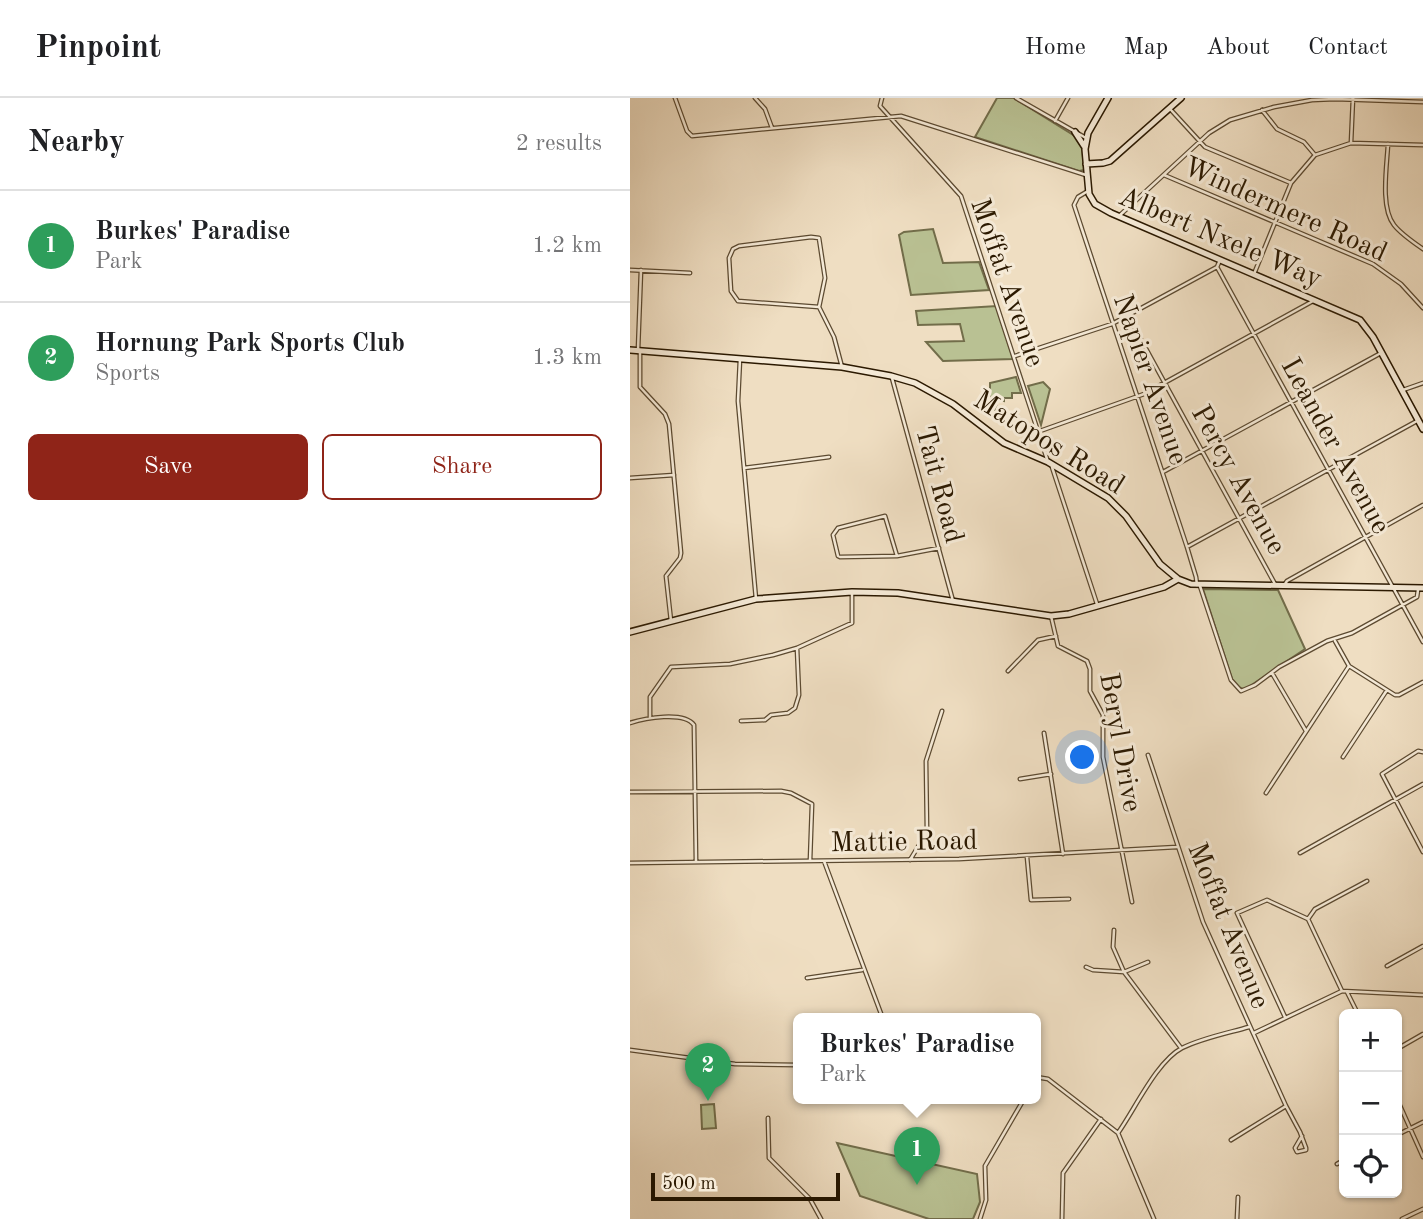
<!DOCTYPE html>
<html lang="en">
<head>
<meta charset="utf-8">
<style>
  :root { --surface:#fff; --page:#f2f2f2; --text:#202124; --muted:#757577; --line:#e0e0e0; --accent:#8f2418 }
  body { margin:0; font-family:"Old Standard TT",serif; background:var(--page); color:var(--text) }
  .controls { position:absolute; right:21px; bottom:21px; display:grid; overflow:hidden; border-radius:10px; box-shadow:0 2px 5px #0004 }
  .controls button { width:63px; height:63px; display:grid; place-items:center; padding:0; border:0; border-bottom:2px solid var(--line); background:var(--surface); color:var(--text); font:35px sans-serif }
  .scale { position:absolute; left:21px; bottom:18px; width:189px; box-sizing:border-box; padding-left:7px; border:4px solid #2b1901; border-top:0; font-size:19px; line-height:24px; white-space:nowrap; color:#2b1901; -webkit-text-stroke:5px #f5ead7; paint-order:stroke }
  .you { position:absolute; left:453px; top:660px; width:24px; height:24px; margin:-18px; border:5px solid #fff; border-radius:50%; background:#1a73e8; box-shadow:0 0 0 10px #1a73e833 }
  .badge { display:grid; place-items:center; width:46px; height:46px; border-radius:50%; background:var(--accent); color:#fff; font-size:23px; font-weight:700 }
  .pin { position:absolute; translate:-50% -58px; filter:drop-shadow(0 2px 4px #0008) }
  .pin::after { content:''; position:absolute; top:37px; width:24px; height:21px; background:inherit; clip-path:polygon(0 0,100% 0,50% 100%) }
  .popup { position:absolute; left:163px; top:915px; width:248px; height:91px; box-sizing:border-box; display:grid; place-content:center; border-radius:10px; background:var(--surface); filter:drop-shadow(0 2px 5px #0005); font-size:23px; white-space:nowrap; color:var(--muted) }
  .popup b { font-size:26px; color:var(--text) }
  .popup::after { content:''; position:absolute; left:50%; top:100%; margin-left:-14px; border:14px solid transparent; border-top-color:var(--surface) }
  .list { margin:0; padding:0; list-style:none }
  h2 { display:flex; justify-content:space-between; align-items:center; height:91px; margin:0; padding:0 28px; font-size:30px }
  h2 small { font-size:23px; font-weight:400; color:var(--muted) }
  .list li { display:grid; grid-template-columns:46px 1fr auto; gap:21px; align-items:center; box-sizing:border-box; height:112px; padding:0 28px; border-top:2px solid var(--line) }
  .list b { display:block; font-size:26px; white-space:nowrap }
  .list p { margin:0; font-size:23px; white-space:nowrap; color:var(--muted) }
  .list em { font-size:23px; font-style:normal; color:var(--muted) }
  .actions { display:flex; gap:14px; padding:21px 28px }
  .actions a { flex:1; padding:16px 0; border:2px solid var(--accent); border-radius:10px; text-align:center; font-size:24px; color:var(--accent) }
  .actions .main { background:var(--accent); color:#fff }
  .icon { flex:none; width:38px; height:38px; fill:none; stroke:currentColor; stroke-width:2; stroke-linecap:round; stroke-linejoin:round }
  .map { position:relative; flex:none; width:793px; height:1121px; overflow:hidden }
  header { display:flex; align-items:center; gap:42px; box-sizing:border-box; height:98px; padding:0 35px; background:var(--surface); border-bottom:2px solid var(--line) }
  header strong { font-size:33px }
  nav { display:flex; gap:38px; margin-inline-start:auto; font-size:24px }
  main { display:flex }
  aside { flex:1; background:var(--surface) }
  .map>svg:first-child { display:block }
  .green { fill:#b9c193; stroke:#726d4a; stroke-width:2 }
  .lines { fill:none; stroke-linecap:round; stroke-linejoin:round }
  .street-casing { stroke:#5c4a31; stroke-width:5 }
  .secondary-casing { stroke:#2b1901; stroke-width:8 }
  .street { stroke:#f5ead7; stroke-width:2.5 }
  .secondary { stroke:#f5ead7; stroke-width:5 }
  .labels { text-anchor:middle; stroke-width:6; stroke-linejoin:round; paint-order:stroke }
  .street-label { font-size:28px; fill:#2b1901; stroke:#f5ead7 }
</style>
</head>
<body>
<header>
<strong>Pinpoint</strong>
<nav><a>Home</a><a>Map</a><a>About</a><a>Contact</a></nav>
</header>
<main>
<aside>
<h2>Nearby<small>2 results</small></h2>
<ul class="list">
<li><span class="badge" style="background:#2e9e5b">1</span><div><b>Burkes' Paradise</b><p>Park</p></div><em>1.2 km</em></li>
<li><span class="badge" style="background:#2e9e5b">2</span><div><b>Hornung Park Sports Club</b><p>Sports</p></div><em>1.3 km</em></li>
</ul>
<div class="actions"><a class="main">Save</a><a>Share</a></div>
</aside>
<div class="map">
<svg width="793" height="1121" viewBox="0 0 793 1121">
  <rect width="100%" height="100%" fill="#efdec2"/>
  <filter id="stains"><feTurbulence type="fractalNoise" baseFrequency=".00286" numOctaves="4"/><feColorMatrix values="0 0 0 0 .2 0 0 0 0 .09 0 0 0 0 .02 0 0 0 .5 -.17"/></filter>
  <radialGradient id="worn" r=".72"><stop offset=".6" stop-color="#630" stop-opacity="0"/><stop offset="1" stop-color="#630" stop-opacity=".3"/></radialGradient>
  <path class="green" d="M367 0H384L448 40 452 47 454 72 449 73 345 39Z
    M303 131 313 165 349 164 359 192 281 197 269 137 274 134Z
    M367 208 383 261 313 263 296 244 334 243 330 226 288 227 286 213Z
    M386 279 391 295H382V300H374V303L368 302 365 312H360V285Z
    M413 284 420 291 411 327 398 288Z
    M573 491 648 492 675 551 617 590 613 591 608 589 602 581Z
    M84 1006 86 1030 72 1031 71 1007Z
    M207 1045 347 1076 350 1104 343 1121H299L230 1098Z"/>
  <g class="lines">
    <g class="street-casing">
      <path id="street" d="M45 0 57 33 62 38 271 18 456 77
        M125 0 135 11 142 30
        M252 0 250 8 331 98 418 364
        M386 0 456 40
        M541 12 575 49 661 85
        M632 12 647 31 674 44 685 57
        M425 23 438 0
        M721 45 723 0
        M758 46C757 68 750 109 764 127 771 136 783 144 793 151
        M534 77 743 166 771 186 793 210
        M458 93 448 99 444 107 557 449 566 479 567 487
        M489 118 579 35 600 22 644 9 682 2 705 1 793 4
        M587 169 793 544
        M0 172 60 175
        M624 176 661 85 685 57 721 45 793 47
        M189 209 108 203 101 193 99 160 103 151 109 148 181 139 189 140 195 180 189 209 204 239 212 269
        M498 218 645 486
        M8 252 11 172
        M10 254V289L35 316 39 326 51 455 50 460 36 478 41 523
        M385 258 482 226 587 169 590 162
        M110 261 108 303 126 501
        M262 280 323 503
        M773 292 793 285
        M410 333 514 296 683 203
        M422 369 467 506
        M114 370 199 359
        M533 374 751 255
        M0 380 44 377
        M557 449 787 323
        M267 458 255 418 208 430 203 437 208 458 210 459 267 458 309 450
        M655 486 657 483 793 407
        M570 488 601 582 611 593 625 587 649 569 697 543 722 535 787 499 788 492
        M421 518 428 548 457 563 460 571V593L473 617V659L502 804
        M705 543 719 568 765 597H769L793 584
        M378 573 408 542 426 538
        M642 575 676 633
        M20 620V599L41 569 100 566 143 557 167 550 222 525V496
        M111 623 135 622 141 617 158 615 165 610 169 597 167 550
        M0 625C15 620 54 613 64 627L66 763
        M414 635 433 756
        M793 654 788 653 752 676 793 754
        M518 657 573 824 656 1008 670 1034 676 1050V1052L667 1054 665 1050 672 1038
        M713 659 757 592
        M390 681 421 676
        M0 694 151 693 161 695 182 706 180 763
        M636 695 719 568
        M670 755 793 686
        M397 759 401 802 439 801
        M280 762 297 734 296 663 312 613
        M194 763 253 921
        M0 765 329 761 547 749
        M484 832 483 849 494 874 518 864
        M757 868 793 848
        M456 869 463 872 494 874 551 950
        M177 880 232 872
        M712 893 678 821 685 811 737 783
        M717 894 728 916
        M655 919 607 815 637 802 678 821
        M624 935 712 893 793 897
        M767 951 793 936
        M0 952 105 966 168 967
        M406 979 418 981 488 1035 524 1121
        M767 1001 793 1059
        M138 1020 139 1060 180 1101 191 1121
        M488 1035C505 1011 527 963 552 950 572 940 598 935 619 929
        M767 1037 793 1024
        M601 1042 656 1008
        M707 1066 714 1062
        M350 1121 356 1102 355 1068 394 1001
        M432 1121 433 1075 471 1021
        M607 1121 608 1099
        M772 1121 793 1111"/>
    </g>
    <g class="secondary-casing">
      <path id="secondary" d="M478 0 458 35 455 51 459 96 465 106 481 115 730 222 743 239 793 331
        M445 34 454 48
        M456 66 473 65 480 63 551 0
        M0 252 212 269 261 278 285 285 323 306 374 345 418 364 478 400 496 418 530 466 548 481 561 486 793 490
        M0 534 126 501 222 494 268 495 421 518 439 516 534 489 548 481"/>
    </g>
    <use href="#street" class="street"/>
    <use href="#secondary" class="secondary"/>
  </g>
  <g class="labels">
    <g class="street-label">
      <text transform="translate(656 110) rotate(24)" y="10">Windermere Road</text>
      <text transform="translate(591 138) rotate(23)" y="10">Albert Nxele Way</text>
      <text transform="translate(379 184) rotate(71)" y="10">Moffat Avenue</text>
      <text transform="translate(522 281) rotate(71)" y="10">Napier Avenue</text>
      <text transform="translate(420 343) rotate(32)" y="10">Matopos Road</text>
      <text transform="translate(707 347) rotate(61)" y="10">Leander Avenue</text>
      <text transform="translate(610 381) rotate(61)" y="10">Percy Avenue</text>
      <text transform="translate(311 386) rotate(75)" y="10">Tait Road</text>
      <text transform="translate(492 644) rotate(80)" y="10">Beryl Drive</text>
      <text transform="translate(274 742) rotate(-1)" y="10">Mattie Road</text>
      <text transform="translate(600 827) rotate(68)" y="10">Moffat Avenue</text>
    </g>
  </g>
  <rect width="100%" height="100%" filter="url(#stains)"/>
  <rect width="100%" height="100%" fill="url(#worn)"/>
</svg>
<div class="controls">
<button>+</button>
<button>−</button>
<button><svg class="icon" aria-label="locate" viewBox="0 0 24 24"><circle cx="12" cy="12" r="6"/><path d="M12 2v4M12 18v4M2 12h4M18 12h4"/></svg></button>
</div>
<div class="scale">500 m</div>
<div class="you"></div>
<div class="pin badge" style="left:287px;top:1087px;background:#2e9e5b">1</div>
<div class="popup"><b>Burkes' Paradise</b>Park</div>
<div class="pin badge" style="left:78px;top:1003px;background:#2e9e5b">2</div>
</div>
</main>
</body>
</html>
